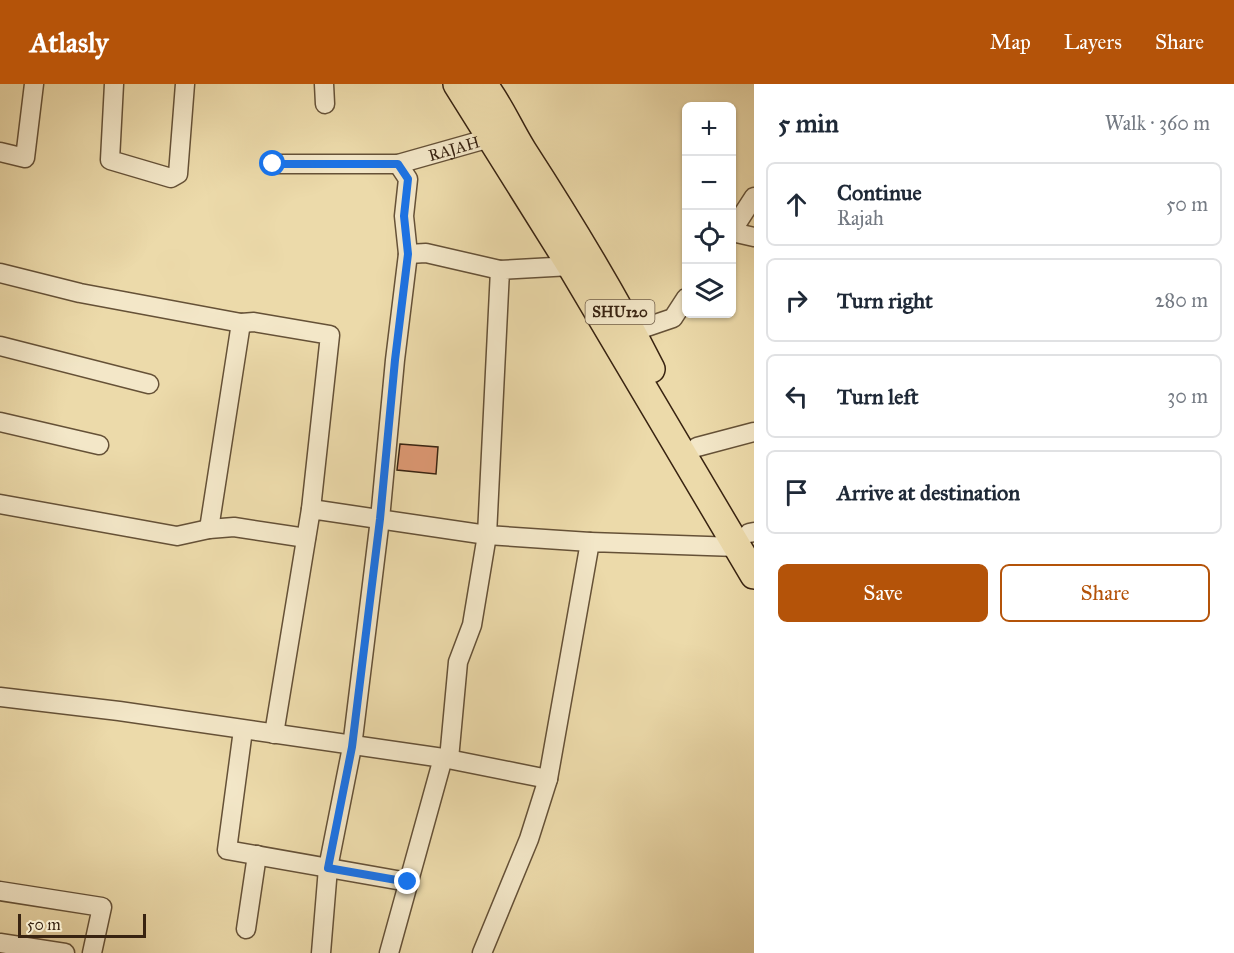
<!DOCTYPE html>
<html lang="en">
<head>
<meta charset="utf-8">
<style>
  :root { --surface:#fff; --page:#f2f2f3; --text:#1f2937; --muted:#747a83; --line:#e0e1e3; --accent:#b45309 }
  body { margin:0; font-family:"IM FELL Great Primer",serif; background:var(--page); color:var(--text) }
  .controls { position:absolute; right:18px; top:18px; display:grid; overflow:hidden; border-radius:9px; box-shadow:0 2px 4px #0004 }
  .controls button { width:54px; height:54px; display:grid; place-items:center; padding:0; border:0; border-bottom:2px solid var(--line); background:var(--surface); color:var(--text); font:30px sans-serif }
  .scale { position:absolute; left:18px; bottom:15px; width:128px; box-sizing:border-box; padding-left:6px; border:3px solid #382311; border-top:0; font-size:16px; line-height:21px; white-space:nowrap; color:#382311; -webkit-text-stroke:4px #f3e7c8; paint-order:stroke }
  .stop { position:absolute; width:18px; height:18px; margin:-14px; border:4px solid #1a73e8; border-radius:50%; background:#fff }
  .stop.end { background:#1a73e8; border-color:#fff; box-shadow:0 2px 6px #0008 }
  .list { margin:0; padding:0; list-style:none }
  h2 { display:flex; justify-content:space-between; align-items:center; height:78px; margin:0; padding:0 24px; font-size:26px }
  h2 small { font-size:20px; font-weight:400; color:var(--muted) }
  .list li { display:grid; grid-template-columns:39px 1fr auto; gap:18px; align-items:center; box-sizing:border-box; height:84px; margin:0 12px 12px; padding:0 12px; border:2px solid var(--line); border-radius:9px }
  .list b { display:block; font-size:22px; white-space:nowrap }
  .list p { margin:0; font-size:20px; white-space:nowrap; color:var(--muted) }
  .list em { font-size:20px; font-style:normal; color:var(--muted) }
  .actions { display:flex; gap:12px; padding:18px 24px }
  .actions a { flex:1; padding:14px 0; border:2px solid var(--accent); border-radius:9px; text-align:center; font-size:21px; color:var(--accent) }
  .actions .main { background:var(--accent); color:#fff }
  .icon { flex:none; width:33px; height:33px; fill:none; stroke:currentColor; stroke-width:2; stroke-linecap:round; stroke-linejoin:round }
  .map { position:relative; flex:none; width:754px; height:869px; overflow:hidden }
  header { display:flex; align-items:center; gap:36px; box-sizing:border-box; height:84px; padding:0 30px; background:var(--accent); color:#fff }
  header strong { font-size:28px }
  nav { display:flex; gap:33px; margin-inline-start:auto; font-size:21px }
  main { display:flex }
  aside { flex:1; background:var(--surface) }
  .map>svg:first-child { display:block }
  .building { fill:#de9974; stroke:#382311; stroke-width:1.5 }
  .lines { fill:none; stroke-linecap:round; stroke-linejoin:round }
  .street-casing { stroke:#655137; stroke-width:21 }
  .primary-casing { stroke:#382311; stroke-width:30 }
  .street { stroke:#f3e7c8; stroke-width:18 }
  .primary { stroke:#ecdaaa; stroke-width:27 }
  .route { stroke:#1a73e8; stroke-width:8 }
  .labels { text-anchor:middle; stroke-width:6; stroke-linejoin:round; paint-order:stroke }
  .shield { fill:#f3e7c8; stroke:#705e48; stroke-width:1.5 }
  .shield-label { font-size:15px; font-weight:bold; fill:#382311 }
  .street-label { font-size:16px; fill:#382311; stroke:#f3e7c8 }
</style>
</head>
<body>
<header>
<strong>Atlasly</strong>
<nav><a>Map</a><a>Layers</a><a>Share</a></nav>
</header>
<main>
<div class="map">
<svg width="754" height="869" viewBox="0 0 754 869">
  <rect width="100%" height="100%" fill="#ecdaaa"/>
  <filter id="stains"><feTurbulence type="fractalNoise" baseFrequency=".00333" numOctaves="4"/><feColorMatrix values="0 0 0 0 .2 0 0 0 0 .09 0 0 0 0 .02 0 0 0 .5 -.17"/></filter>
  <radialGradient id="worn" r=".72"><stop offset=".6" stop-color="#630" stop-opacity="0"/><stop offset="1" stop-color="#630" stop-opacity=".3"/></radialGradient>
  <path class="building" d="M400 360 438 363 436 390 397 386Z"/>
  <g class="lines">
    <g class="street-casing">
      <g id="street">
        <path d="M114 0 110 76 171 94 178 90 185 0"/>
        <path d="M324 0 325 20"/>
        <path d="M0 68 25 74 34 0"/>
        <path id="s1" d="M273 80H398L490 54"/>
        <path d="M732 147 754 113"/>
        <path d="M732 148 754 153"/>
        <path d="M408 170 426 169 500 186"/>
        <path d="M571 182 500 186 487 451 590 458"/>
        <path d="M0 189 80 209 241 239 254 238 330 251 311 425"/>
        <path d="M632 248 673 234 686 214"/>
        <path d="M0 262 149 300"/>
        <path d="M0 338 99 361"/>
        <path d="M697 363 754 348"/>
        <path d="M0 420 177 452 209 445 234 443 306 454"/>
        <path d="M209 445 241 239"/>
        <path d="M749 449 754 448"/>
        <path d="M0 613 119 627 443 674 548 695 590 458 737 463"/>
        <path d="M243 646 227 766 408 798"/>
        <path d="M274 650 311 425 487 451 472 541 458 578 449 675"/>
        <path d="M0 807 102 823 92 869"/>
        <path d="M246 845 257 771"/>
        <path d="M0 859 65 869"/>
        <path d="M321 869 328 784 352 663 380 435 395 276 408 170 404 132 408 95 398 80"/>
        <path d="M389 869 443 674"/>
        <path d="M482 869 529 755 548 695"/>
      </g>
    </g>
    <g class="primary-casing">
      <path id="primary" d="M457 0 571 182 754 491
        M483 0C499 20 509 45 523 67 569 138 613 210 651 285"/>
    </g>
    <use href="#street" class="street"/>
    <use href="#primary" class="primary"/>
  </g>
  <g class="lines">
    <path class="route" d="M273 80H398L408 95 404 132 408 170 395 276 380 435 352 663 328 784 408 798"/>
  </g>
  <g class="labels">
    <rect class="shield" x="585.5" y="216" width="69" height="24" rx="4.5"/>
    <g class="shield-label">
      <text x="620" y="233">SHU120</text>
    </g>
    <g class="street-label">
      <text dy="6" stroke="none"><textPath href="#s1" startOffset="183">RAJAH</textPath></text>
    </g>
  </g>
  <rect width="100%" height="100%" filter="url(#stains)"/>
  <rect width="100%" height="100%" fill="url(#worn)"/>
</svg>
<div class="controls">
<button>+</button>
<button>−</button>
<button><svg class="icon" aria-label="locate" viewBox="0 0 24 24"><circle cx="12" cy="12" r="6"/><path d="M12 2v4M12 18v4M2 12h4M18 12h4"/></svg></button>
<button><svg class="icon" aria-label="layers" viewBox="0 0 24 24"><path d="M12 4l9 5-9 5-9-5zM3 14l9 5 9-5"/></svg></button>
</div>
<div class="scale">50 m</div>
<div class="stop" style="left:273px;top:80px"></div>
<div class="stop end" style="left:408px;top:798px"></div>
</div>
<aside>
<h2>5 min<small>Walk · 360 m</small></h2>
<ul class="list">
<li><svg class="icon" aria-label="ahead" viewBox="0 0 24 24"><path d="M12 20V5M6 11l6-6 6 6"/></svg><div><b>Continue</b><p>Rajah</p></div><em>50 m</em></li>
<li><svg class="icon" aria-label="right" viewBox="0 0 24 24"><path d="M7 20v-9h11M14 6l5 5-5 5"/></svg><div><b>Turn right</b></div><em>280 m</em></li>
<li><svg class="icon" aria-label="left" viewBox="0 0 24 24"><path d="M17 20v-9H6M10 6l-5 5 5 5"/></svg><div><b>Turn left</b></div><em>30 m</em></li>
<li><svg class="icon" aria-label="arrive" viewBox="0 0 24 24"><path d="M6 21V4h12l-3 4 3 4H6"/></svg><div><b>Arrive at destination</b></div></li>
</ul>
<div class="actions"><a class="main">Save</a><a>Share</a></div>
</aside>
</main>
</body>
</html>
